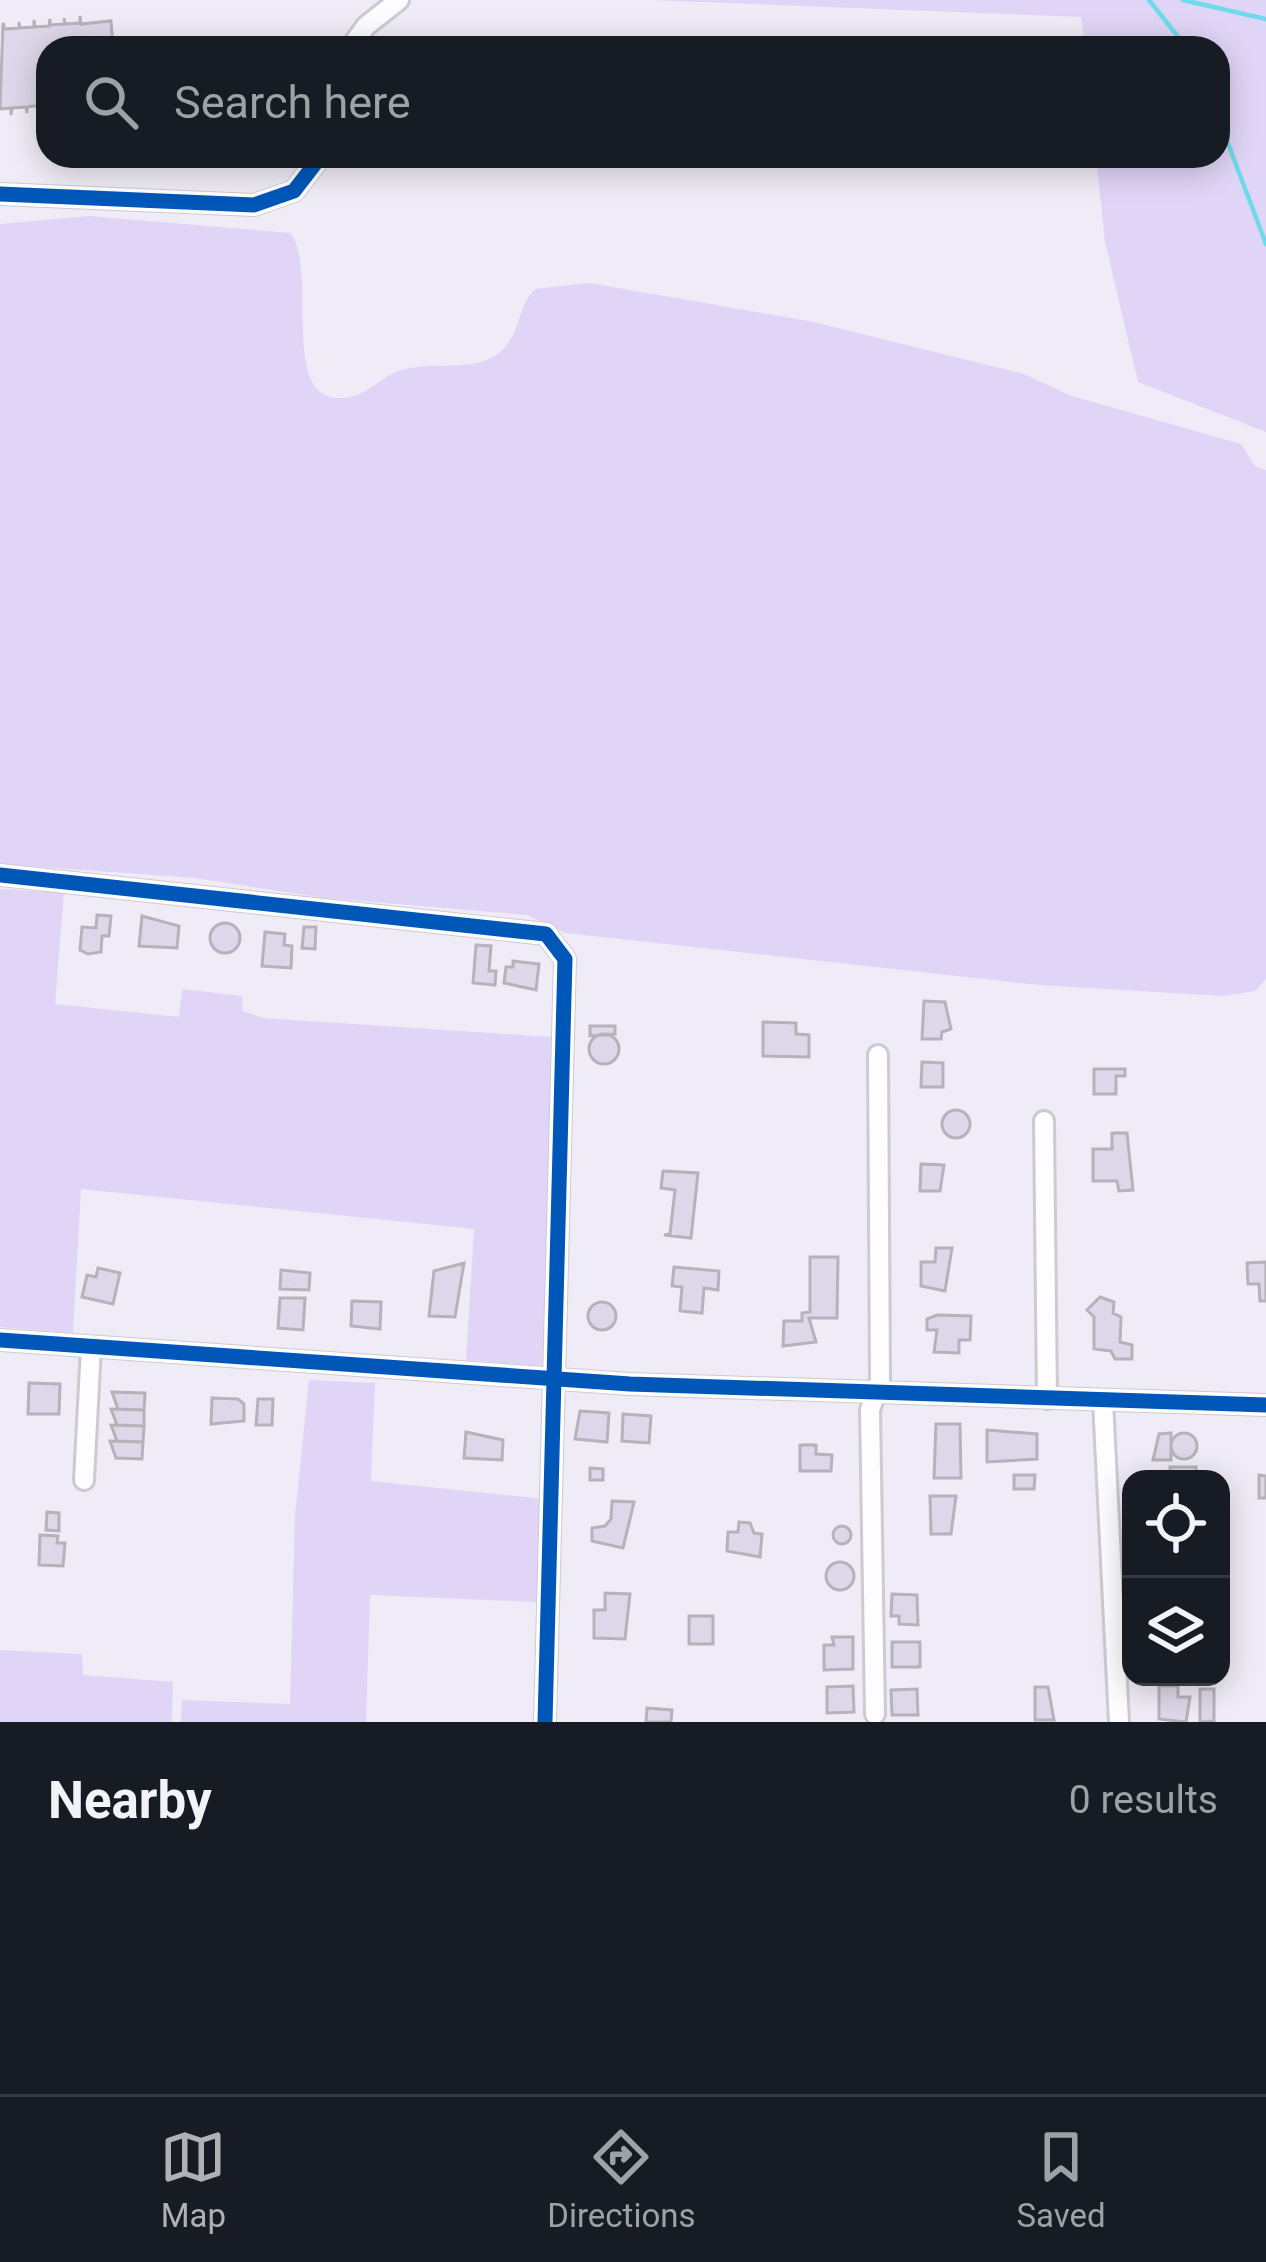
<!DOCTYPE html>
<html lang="en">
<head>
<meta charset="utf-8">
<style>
  :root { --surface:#171b24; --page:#242831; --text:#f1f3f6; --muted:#9ea1a6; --line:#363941; --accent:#b0b0b5 }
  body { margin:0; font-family:Roboto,sans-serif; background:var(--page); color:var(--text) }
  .controls { position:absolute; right:36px; bottom:36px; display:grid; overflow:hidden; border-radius:24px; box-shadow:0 6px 30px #0003 }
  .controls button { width:108px; height:108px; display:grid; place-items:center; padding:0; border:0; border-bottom:3px solid var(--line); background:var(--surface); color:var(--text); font:60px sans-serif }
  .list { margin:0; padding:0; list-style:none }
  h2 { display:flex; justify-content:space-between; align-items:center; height:156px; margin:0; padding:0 48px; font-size:51px }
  h2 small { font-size:39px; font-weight:400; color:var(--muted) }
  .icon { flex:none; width:66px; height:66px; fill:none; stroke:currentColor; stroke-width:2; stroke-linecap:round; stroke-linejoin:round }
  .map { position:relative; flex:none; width:1266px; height:1722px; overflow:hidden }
  .search { position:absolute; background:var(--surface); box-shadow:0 6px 30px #0003; left:36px; right:36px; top:36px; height:132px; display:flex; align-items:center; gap:30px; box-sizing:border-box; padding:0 42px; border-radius:36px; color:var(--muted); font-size:45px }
  .sheet { height:372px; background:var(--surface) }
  nav { display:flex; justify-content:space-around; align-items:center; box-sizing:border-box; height:168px; border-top:3px solid var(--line); background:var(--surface); font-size:33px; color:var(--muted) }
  nav a { display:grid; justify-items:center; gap:6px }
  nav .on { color:var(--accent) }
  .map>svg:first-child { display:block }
  .green { fill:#e0d5f6 }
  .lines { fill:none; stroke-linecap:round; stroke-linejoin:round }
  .stream { stroke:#6edaeb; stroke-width:4.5 }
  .building { fill:#ddd7e9; stroke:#b5b2ba; stroke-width:3 }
  .minor-casing { stroke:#cdcad2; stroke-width:24 }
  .minor { stroke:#fdfcfe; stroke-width:18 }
  .cycleway-casing { stroke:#fff; stroke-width:22 }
  .cycleway { stroke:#0057b8; stroke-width:15 }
</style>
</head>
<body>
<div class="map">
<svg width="1266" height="1722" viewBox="0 0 1266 1722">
  <rect width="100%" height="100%" fill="#f0ecf7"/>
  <path class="green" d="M650 0H1266V432L1138 382 1105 242 1096 156H1218V48H1085L1081 17Z
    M89 216 291 233C320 277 274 417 354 396 369 392 380 379 394 373 429 357 480 378 506 346 520 329 519 305 535 289L589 283 814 322 1024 374 1072 396 1241 444 1255 466 1266 470V979L1255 991 1224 996 1039 985 565 933 527 915 324 898 195 878 0 864V224Z
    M0 889 64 893 55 1004 179 1017 182 989 242 996 243 1011 263 1018 552 1037 543 1366 466 1360 474 1229 81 1189 73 1333 0 1327Z
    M309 1380 375 1383 371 1481 544 1499 536 1602 370 1595 366 1722H181L182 1700 290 1704 295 1515Z
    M0 1650 82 1654 83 1675 173 1682 172 1722H0Z"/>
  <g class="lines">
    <path class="stream" d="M1149 0 1187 48
      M1183 0 1266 19
      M1218 117 1266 244"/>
  </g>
  <path class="building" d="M80 16 81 24 111 21 113 48H48V105H42V112L41 105 27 107V113L26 107 12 108 11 115V108L0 109 3 23 5 29 19 28V22L20 28 34 27V20L35 27 49 26 50 19V25L65 24 64 18 65 24 80 23Z
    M97 915 111 916 109 936H102L101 952 88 954 80 950 82 927 96 928Z
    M142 916 179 926 177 948 139 946Z
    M210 938a15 15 0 1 1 30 0a15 15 0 1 1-30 0Z
    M304 927H316L315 949 302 948Z
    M265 932 285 934 284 945 292 946 291 968 262 966Z
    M476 945 491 946 489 971H496L495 985 473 983Z
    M513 961 539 964 536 990 504 983 506 967H513Z
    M924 1001 945 1002 951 1029 942 1032 941 1039H922Z
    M763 1022 796 1023V1034L809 1035V1057L763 1056Z
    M590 1026H615V1034L590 1036Z
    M589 1049a15 15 0 1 1 30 0a15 15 0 1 1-30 0Z
    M922 1062 943 1063V1087H921Z
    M1094 1069H1125V1076H1116V1094H1094Z
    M942 1124a14 14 0 1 1 28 0a14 14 0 1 1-28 0Z
    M1112 1133H1127L1133 1190 1119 1191 1117 1181H1093V1149H1112Z
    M921 1164 944 1165 940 1191H920Z
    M663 1171 698 1173 691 1238 664 1235 670 1234 675 1190 661 1188Z
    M936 1248H952L945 1291 921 1286V1262H935Z
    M810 1257H838L837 1318H809L816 1342 783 1346 784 1321H802V1313L810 1312Z
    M1266 1262V1301H1260L1259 1284H1248L1247 1263Z
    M464 1263 455 1317 429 1316 434 1271Z
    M674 1267 719 1271 718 1290 704 1288 702 1313 680 1311 682 1287 672 1286Z
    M98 1268 120 1273 113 1304 82 1297 87 1275 96 1277Z
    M281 1270 310 1273 309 1290 280 1289Z
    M1100 1297 1114 1302 1113 1313 1121 1317 1120 1342 1132 1345V1359H1115L1111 1351 1094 1349V1317L1087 1310Z
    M280 1298H305L303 1330 278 1328Z
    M352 1301 381 1302 380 1329 351 1326Z
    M588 1316a14 14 0 1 1 28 0a14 14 0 1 1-28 0Z
    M937 1315 971 1316 970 1340H959V1353L934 1352 937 1330H927V1319Z
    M29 1383 60 1384 59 1414H28Z
    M112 1392 145 1393 144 1410 118 1409Z
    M212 1398 238 1399 244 1404V1421L211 1424Z
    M258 1399H273L272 1425H256Z
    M111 1409 144 1410V1426L117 1425Z
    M580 1411 609 1413 607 1442 575 1439Z
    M623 1414 651 1416 649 1443 622 1441Z
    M936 1424H960L961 1478H934Z
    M111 1425 144 1426 143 1442 117 1441Z
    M987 1430 1037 1434V1459L987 1462Z
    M466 1432 503 1440 502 1460 464 1458Z
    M1171 1446a13 13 0 1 1 26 0a13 13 0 1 1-26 0Z
    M1171 1433V1460H1153L1159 1434Z
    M110 1441 143 1442 142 1459 116 1458Z
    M800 1445H816V1454L832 1455 831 1471H800Z
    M1170 1467H1196V1479H1170Z
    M590 1468 603 1469V1480H590Z
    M1014 1475H1035L1034 1489H1014Z
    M1259 1475 1266 1476V1498H1259Z
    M930 1496H956L951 1534H931Z
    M612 1501 634 1502 623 1548 592 1541V1528L605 1526 611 1519Z
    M47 1512 59 1513V1531L46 1530Z
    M739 1522 750 1523 754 1533 762 1534 760 1557 727 1551 728 1532H738Z
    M833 1535a9 9 0 1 1 18 0a9 9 0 1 1-18 0Z
    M40 1535 58 1536 57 1543H65L63 1566 39 1565Z
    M826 1576a14 14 0 1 1 28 0a14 14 0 1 1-28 0Z
    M605 1593 630 1594 625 1639 594 1638V1610H605Z
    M892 1594 917 1595 918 1625 899 1624V1616H891Z
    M689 1616H713V1644H689Z
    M832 1637H853V1669L824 1670V1645H834Z
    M892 1642H920V1667H892Z
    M853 1686 854 1712 827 1713V1687Z
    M1159 1686H1178V1697H1190L1186 1722 1159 1719Z
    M1035 1687H1048L1054 1720H1035Z
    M917 1689 918 1715H892L891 1690Z
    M1200 1689H1214V1721L1200 1722Z
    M647 1708 672 1710 671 1722H646Z"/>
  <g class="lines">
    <g class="minor-casing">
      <path id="minor" d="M350 48 366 26 399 0
        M0 194 254 205 294 191 321 156
        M0 875 546 934 565 959 545 1722
        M1044 1121 1047 1399
        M0 1340 630 1384 1266 1405
        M1103 1401 1119 1722
        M84 1480 91 1347
        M875 1714 870 1410 880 1380 878 1055"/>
    </g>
    <use href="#minor" class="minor"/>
    <g class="cycleway-casing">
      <path id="cycleway" d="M0 194 254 205 294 191 321 156
        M0 875 546 934 565 959 545 1722
        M0 1340 630 1384 1266 1405"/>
    </g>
    <use href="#cycleway" class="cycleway"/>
  </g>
</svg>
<div class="controls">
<button><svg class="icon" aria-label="locate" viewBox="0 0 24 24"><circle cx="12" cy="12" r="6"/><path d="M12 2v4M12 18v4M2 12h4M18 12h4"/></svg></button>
<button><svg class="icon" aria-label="layers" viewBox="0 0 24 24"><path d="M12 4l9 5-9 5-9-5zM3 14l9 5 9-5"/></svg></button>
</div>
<div class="search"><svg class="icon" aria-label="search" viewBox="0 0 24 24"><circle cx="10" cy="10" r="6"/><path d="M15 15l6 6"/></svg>Search here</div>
</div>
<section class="sheet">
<h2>Nearby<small>0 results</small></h2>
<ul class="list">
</ul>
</section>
<nav>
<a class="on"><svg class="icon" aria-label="map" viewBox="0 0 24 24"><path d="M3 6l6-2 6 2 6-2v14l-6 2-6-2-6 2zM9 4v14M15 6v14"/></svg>Map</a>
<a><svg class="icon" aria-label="directions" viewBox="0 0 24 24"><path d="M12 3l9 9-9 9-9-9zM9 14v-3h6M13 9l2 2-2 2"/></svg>Directions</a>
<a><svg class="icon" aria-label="saved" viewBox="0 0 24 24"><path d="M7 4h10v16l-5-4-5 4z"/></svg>Saved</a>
</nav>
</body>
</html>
